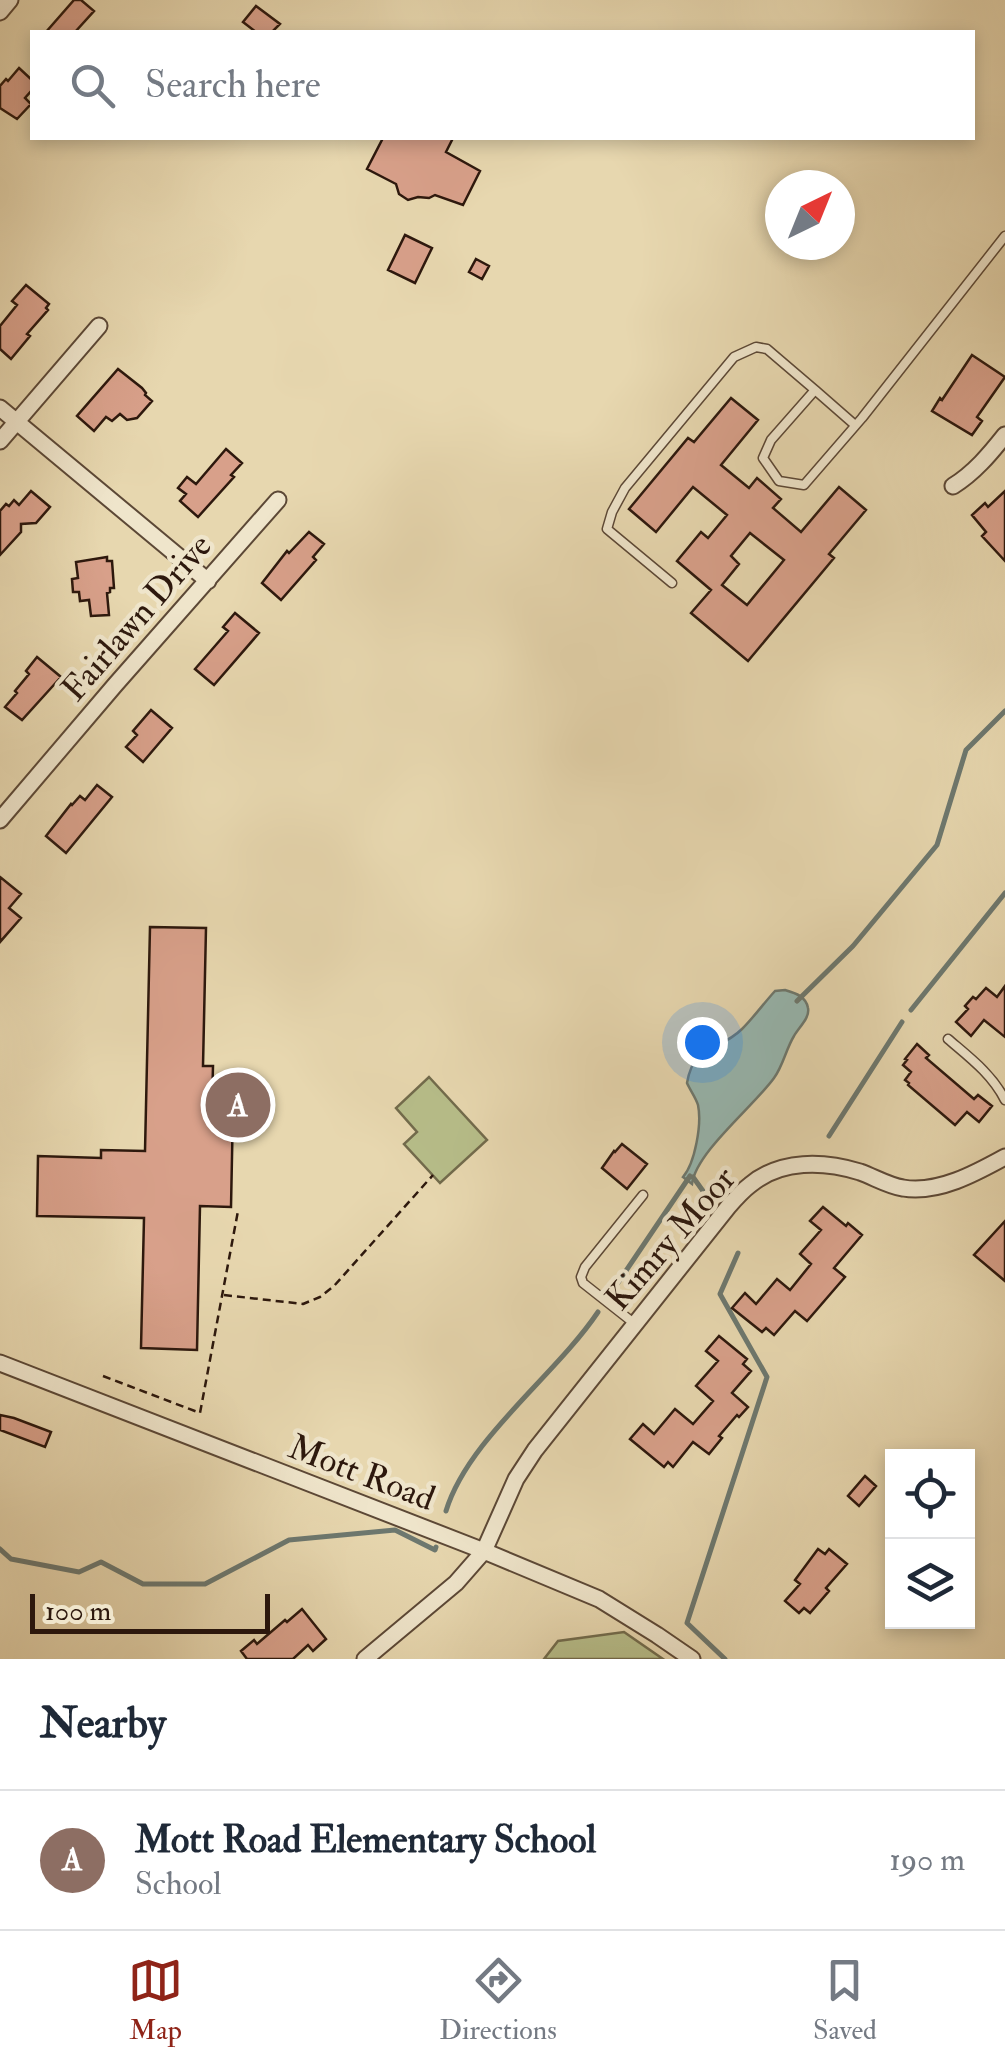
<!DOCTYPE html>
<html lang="en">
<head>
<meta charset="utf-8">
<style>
  :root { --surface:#fff; --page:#f6f6f7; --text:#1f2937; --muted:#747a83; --line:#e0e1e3; --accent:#8f2418 }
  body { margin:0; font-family:"IM FELL Double Pica",serif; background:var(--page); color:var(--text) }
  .controls { position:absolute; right:30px; bottom:30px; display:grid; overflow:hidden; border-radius:0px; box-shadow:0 5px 15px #0003 }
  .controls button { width:90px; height:90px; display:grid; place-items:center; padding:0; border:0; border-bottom:2px solid var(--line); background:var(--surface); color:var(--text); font:50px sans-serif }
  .compass { position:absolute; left:765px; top:170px; width:90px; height:90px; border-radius:50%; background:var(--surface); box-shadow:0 5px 15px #0003; rotate:43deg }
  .scale { position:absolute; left:30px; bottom:25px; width:240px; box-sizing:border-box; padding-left:10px; border:5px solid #2d180d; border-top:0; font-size:28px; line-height:35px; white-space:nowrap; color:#2d180d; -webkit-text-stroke:8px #efe5cb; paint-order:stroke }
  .you { position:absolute; left:702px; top:1042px; width:35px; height:35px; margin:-25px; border:8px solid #fff; border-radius:50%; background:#1a73e8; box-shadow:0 0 0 15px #1a73e833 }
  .badge { display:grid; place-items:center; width:65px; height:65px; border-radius:50%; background:var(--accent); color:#fff; font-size:32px; font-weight:700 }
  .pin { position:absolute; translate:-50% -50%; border:5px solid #fff; box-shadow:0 2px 10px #0006 }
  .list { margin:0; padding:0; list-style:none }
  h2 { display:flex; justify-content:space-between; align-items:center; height:130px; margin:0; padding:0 40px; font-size:42px }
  h2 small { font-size:32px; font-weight:400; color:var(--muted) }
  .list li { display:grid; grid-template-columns:65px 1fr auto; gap:30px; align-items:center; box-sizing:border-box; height:140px; padding:0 40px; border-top:2px solid var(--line) }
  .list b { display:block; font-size:38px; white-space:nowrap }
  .list p { margin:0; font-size:32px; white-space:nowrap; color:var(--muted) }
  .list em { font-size:32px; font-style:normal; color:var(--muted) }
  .icon { flex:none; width:55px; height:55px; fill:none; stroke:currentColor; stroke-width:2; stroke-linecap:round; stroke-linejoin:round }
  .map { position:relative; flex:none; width:1005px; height:1659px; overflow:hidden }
  .search { position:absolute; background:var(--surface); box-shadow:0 5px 15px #0003; left:30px; right:30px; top:30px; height:110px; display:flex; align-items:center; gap:25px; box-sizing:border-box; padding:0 35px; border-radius:0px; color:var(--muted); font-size:38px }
  .sheet { height:270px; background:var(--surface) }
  nav { display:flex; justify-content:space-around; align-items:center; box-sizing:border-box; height:140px; border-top:2px solid var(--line); background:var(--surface); font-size:28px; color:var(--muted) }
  nav a { display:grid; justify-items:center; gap:5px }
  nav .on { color:var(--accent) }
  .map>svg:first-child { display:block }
  .green { fill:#b7be8a; stroke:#726b4c; stroke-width:2.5 }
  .water { fill:#97b8b1; stroke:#6d786f; stroke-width:2.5 }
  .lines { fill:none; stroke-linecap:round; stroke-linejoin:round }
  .stream { stroke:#6d786f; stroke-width:5 }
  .building { fill:#d8a08a; stroke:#2d180d; stroke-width:2.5; fill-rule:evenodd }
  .lane-casing { stroke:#5c4836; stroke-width:11 }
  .street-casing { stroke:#5c4836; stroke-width:19 }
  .path { stroke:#2d180d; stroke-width:2.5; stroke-dasharray:8 5; stroke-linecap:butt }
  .lane { stroke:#efe5cb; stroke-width:8 }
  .street { stroke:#efe5cb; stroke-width:15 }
  .labels { text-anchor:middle; stroke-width:9; stroke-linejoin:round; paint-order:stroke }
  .street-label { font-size:35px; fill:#2d180d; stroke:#efe5cb }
</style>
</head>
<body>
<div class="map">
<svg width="1005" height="1659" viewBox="0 0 1005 1659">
  <rect width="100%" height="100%" fill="#e7d7af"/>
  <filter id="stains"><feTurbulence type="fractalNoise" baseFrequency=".002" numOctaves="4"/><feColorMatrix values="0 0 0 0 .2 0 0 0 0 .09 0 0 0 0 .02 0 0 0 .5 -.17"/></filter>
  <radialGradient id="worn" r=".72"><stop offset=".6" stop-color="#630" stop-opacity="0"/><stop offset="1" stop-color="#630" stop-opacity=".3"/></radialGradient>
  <path class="green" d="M429 1077 487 1140 440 1183 404 1144 417 1132 396 1108Z
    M624 1632 663 1659H544L558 1641Z"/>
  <path class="water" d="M785 990C795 993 806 996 808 1008 810 1018 799 1027 794 1036 786 1049 783 1066 774 1078 754 1106 696 1152 692 1184L683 1177C695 1163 702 1124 698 1105 696 1098 690 1090 687 1083 694 1042 718 1053 742 1029 754 1017 764 1003 775 991Z"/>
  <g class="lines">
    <path class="stream" d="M797 1001 853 946 937 845 966 750 1005 711
      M911 1010 1005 893
      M829 1136 902 1022
      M693 1177 703 1191
      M613 1290 690 1176
      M446 1511C468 1439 555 1376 598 1312
      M0 1549 11 1559 79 1572 101 1562 143 1584H205L289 1540 395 1530 435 1550 436 1547
      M725 1659 687 1623 767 1377 720 1294 738 1253"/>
  </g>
  <path class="building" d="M74 0H81L94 11 75 32H46Z
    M256 6 280 24 272 32H256L243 22Z
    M19 68 32 80V90L25 98 31 104 17 119 0 108V86L6 79 8 81Z
    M383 138H453L446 152 480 171 463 205 435 195 429 198 418 197 408 200 399 194 396 184 367 169Z
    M405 235 432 248 415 283 388 270Z
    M476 259 489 266 482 279 469 272Z
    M26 285 49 304 46 308 48 310 27 334 30 336 11 359 0 349V326L17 305 12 301Z
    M972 355 1005 377 977 417 982 421 972 435 932 411 940 398 942 400Z
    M118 369 142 388 146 393 145 395 152 401 137 418 127 420 120 414 112 421 106 417 94 431 77 416Z
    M731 398 758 420 721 465 749 488 757 478 781 499 773 508 801 532 839 487 866 510 829 554 834 558 748 661 691 613 711 590 677 561 701 532 708 538 727 515 693 487 656 532 629 509 688 438 694 442ZM750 533 784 560 747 605 722 585 739 564 731 556Z
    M226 449 242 463 231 475 234 477 198 517 180 501 186 494 178 488 187 477 196 484Z
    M31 491 50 507 36 523 21 524V532L0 555V511L6 504 9 506 14 500 19 505Z
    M1005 491V561L982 536 986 532 972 515 985 503 988 507Z
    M309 532 324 544 313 557 316 560 281 600 262 583 287 551 289 553Z
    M107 557V561H112L114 588H110V592L107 593 109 615 91 616 89 600 80 601 79 592H73L72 579 78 578 76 562Z
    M235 613 259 633 214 685 195 669 228 631 223 627Z
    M37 657 61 677 22 720 5 707 17 693 15 691 29 674 26 671Z
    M151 710 172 728 143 762 126 747 137 735 133 731Z
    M97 785 112 797 66 853 46 836 71 804 72 805 80 796 85 800Z
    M0 877 21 894 9 908 21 918 0 942Z
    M150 927 206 928 203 1066H213L212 1106 233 1107 231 1207 200 1206 197 1350 141 1348 144 1218 37 1216 38 1156 101 1158V1150L145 1151Z
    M1005 986V1037L984 1020 971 1036 956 1022 968 1009 965 1006 973 997 976 999 986 988 997 997Z
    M917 1044 929 1055 926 1058 974 1099 978 1095 992 1106 979 1122 967 1112 955 1125 908 1085 909 1083 905 1080 911 1072 903 1065 907 1060 905 1059Z
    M622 1144 647 1164 627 1189 602 1168 614 1151 615 1152Z
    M823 1207 846 1226 848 1223 862 1235 834 1268 845 1277 807 1321 795 1311 774 1335 766 1328 762 1332 732 1308 745 1293 756 1304 777 1279 790 1290 811 1264 800 1254 821 1230 810 1221Z
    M1005 1221V1281L974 1255Z
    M719 1336 747 1359 743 1364 751 1371 732 1393 748 1407 739 1417 737 1415 719 1436 722 1438 709 1454 693 1442 673 1467 668 1462 664 1467 630 1439 643 1424 654 1434 675 1409 693 1424 713 1401 696 1386 718 1361 706 1351Z
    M0 1415 14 1418 51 1432 45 1447 0 1430Z
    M865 1476 876 1486 859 1506 848 1496Z
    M818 1549 825 1554 829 1549 847 1564 826 1588 829 1591 810 1613 804 1608 799 1613 785 1601 800 1584 795 1580Z
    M302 1609 326 1639 313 1651 308 1645 293 1659H247L241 1651 254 1640 257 1644 285 1620 287 1622Z"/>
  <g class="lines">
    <g class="lane-casing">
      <path id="lane" d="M855 425 815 390 771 440 763 458 779 481 804 485 862 418 1005 236
        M672 583 607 529 612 512 625 488 734 357 756 347 767 349 815 390
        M948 1039C969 1057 992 1074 1005 1100
        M635 1324 583 1283 581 1277 585 1267 643 1195"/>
    </g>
    <g class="street-casing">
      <path id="street" d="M0 12 10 0
        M0 408 208 581
        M0 441 99 326
        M953 486C974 473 990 454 1005 435
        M0 820 115 685 278 500
        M0 1363 484 1551 599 1599 657 1635 692 1659
        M365 1659 456 1583 484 1551 516 1479 535 1450 728 1207C735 1199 742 1191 750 1185 781 1159 824 1161 860 1172 874 1177 889 1186 903 1188 938 1194 976 1173 1005 1157"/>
    </g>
    <path class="path" d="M224 1295 303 1304 320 1297 334 1286 433 1175
      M103 1376 200 1413 238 1211"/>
    <use href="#lane" class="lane"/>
    <use href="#street" class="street"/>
  </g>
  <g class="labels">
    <g class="street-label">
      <text transform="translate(136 617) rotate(-49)" y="12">Fairlawn Drive</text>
      <text transform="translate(670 1238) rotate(-49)" y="12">Kimry Moor</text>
      <text transform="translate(362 1472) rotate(21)" y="12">Mott Road</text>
    </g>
  </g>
  <rect width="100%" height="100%" filter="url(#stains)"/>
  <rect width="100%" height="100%" fill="url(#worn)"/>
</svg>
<div class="controls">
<button><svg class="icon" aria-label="locate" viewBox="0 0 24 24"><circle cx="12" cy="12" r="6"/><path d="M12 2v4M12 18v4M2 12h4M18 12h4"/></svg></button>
<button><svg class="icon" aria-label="layers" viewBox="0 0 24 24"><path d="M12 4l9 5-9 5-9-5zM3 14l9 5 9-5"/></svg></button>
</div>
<svg class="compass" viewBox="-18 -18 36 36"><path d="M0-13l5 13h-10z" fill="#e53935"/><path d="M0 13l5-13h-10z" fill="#747a83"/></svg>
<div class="scale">100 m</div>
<div class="you"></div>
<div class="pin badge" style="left:238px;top:1105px;background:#8d6e63">A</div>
<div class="search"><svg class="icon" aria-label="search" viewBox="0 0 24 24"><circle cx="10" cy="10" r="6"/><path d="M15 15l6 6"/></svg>Search here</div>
</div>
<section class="sheet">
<h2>Nearby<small></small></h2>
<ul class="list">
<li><span class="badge" style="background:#8d6e63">A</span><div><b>Mott Road Elementary School</b><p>School</p></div><em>190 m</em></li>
</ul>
</section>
<nav>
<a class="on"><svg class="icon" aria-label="map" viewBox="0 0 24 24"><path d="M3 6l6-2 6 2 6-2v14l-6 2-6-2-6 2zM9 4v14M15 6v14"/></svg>Map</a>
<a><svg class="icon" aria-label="directions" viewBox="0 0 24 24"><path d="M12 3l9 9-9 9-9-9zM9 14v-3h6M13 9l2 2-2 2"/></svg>Directions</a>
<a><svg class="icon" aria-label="saved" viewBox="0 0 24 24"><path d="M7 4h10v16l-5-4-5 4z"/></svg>Saved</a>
</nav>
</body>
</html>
